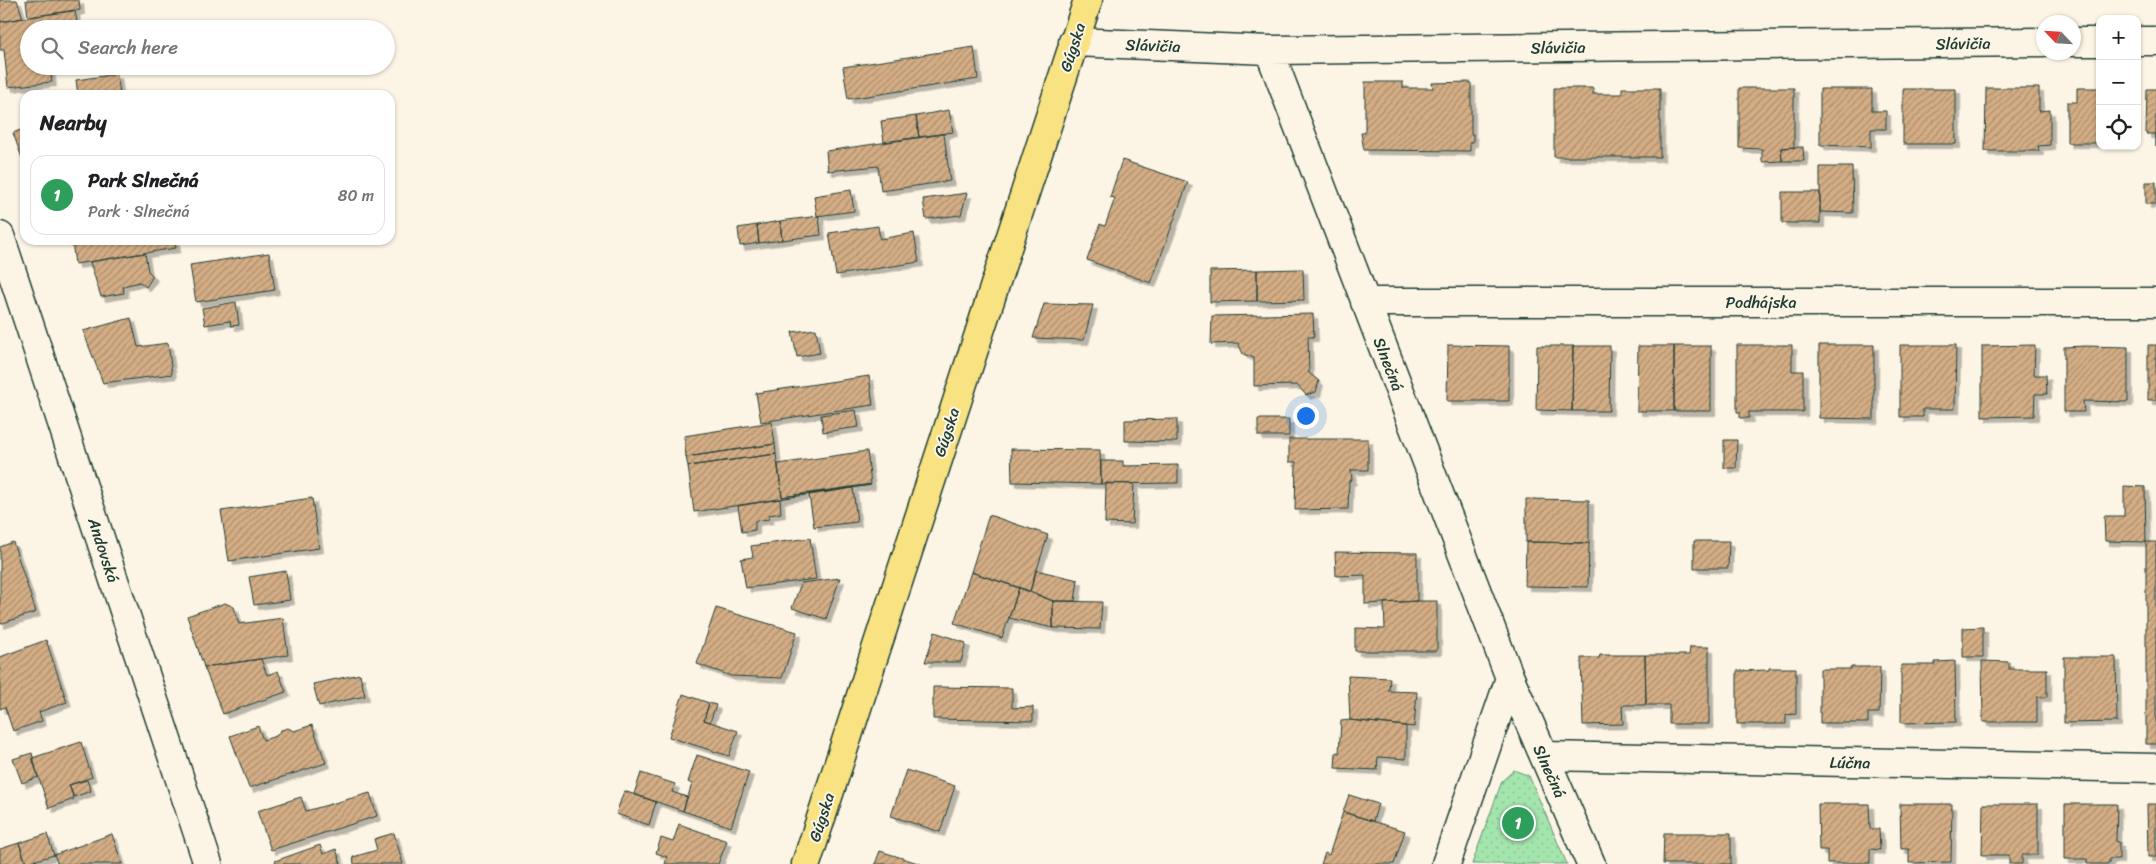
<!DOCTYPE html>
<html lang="en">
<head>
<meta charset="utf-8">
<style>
  :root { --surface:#fff; --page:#f2f2f2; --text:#202124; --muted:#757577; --line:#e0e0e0; --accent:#1f3d34 }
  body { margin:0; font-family:Sriracha,sans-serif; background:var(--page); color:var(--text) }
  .controls { position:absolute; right:15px; top:15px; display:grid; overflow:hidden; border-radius:10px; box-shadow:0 1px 4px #0004 }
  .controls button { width:45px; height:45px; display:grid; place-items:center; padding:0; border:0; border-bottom:1px solid var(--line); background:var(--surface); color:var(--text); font:25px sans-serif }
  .compass { position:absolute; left:2036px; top:15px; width:45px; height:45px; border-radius:50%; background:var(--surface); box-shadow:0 1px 4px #0004; rotate:295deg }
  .you { position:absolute; left:1305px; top:415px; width:18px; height:18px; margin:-12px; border:4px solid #fff; border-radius:50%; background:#1a73e8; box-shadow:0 0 0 8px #1a73e833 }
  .badge { display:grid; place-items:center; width:32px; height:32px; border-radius:50%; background:var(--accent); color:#fff; font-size:16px; font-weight:700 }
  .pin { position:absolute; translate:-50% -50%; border:2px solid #fff; box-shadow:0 1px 5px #0006 }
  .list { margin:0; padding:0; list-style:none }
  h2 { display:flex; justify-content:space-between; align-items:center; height:65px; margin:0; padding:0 20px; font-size:21px }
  h2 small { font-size:16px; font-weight:400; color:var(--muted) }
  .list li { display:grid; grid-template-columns:32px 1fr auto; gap:15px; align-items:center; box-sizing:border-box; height:80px; margin:0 10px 10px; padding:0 10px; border:1px solid var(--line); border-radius:15px }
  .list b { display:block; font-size:19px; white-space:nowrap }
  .list p { margin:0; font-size:16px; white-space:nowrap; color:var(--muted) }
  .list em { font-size:16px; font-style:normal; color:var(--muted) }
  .icon { flex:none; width:28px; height:28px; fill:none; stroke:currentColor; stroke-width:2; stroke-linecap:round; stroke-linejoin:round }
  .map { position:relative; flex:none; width:2156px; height:864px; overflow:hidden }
  .search { position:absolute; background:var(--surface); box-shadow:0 1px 4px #0004; left:20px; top:20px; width:375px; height:55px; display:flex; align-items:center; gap:12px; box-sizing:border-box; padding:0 18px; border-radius:28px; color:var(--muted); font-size:19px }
  .panel { position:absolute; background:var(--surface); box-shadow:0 1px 4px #0004; left:20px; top:90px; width:375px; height:155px; border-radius:15px }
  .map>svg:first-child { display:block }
  .park { fill:url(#park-dots); stroke:#629171 }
  .building { fill:url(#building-hatch); stroke:#1f3d34; filter:url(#shadow) }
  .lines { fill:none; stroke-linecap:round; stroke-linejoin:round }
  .minor-casing { stroke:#1f3d34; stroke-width:31 }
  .major-casing { stroke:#1f3d34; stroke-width:31 }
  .minor { stroke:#fcf5e5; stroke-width:28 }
  .major { stroke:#f8e281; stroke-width:28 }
  .labels { text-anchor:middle; stroke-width:4; stroke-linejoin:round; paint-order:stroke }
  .street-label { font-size:16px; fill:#1f3d34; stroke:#fcf5e5 }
</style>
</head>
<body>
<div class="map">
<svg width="2156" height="864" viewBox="0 0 2156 864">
  <defs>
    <pattern id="park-dots" width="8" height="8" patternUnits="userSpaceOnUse" patternTransform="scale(1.25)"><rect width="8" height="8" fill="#a4e5ae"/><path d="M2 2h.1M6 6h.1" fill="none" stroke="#8dc596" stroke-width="1.8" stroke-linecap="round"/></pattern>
    <pattern id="building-hatch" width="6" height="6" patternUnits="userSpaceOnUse" patternTransform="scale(1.25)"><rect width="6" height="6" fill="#d4ad85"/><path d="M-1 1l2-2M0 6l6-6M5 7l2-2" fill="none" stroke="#ab8e6e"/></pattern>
    <filter id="shadow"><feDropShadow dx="4.5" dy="4.5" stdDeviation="0" flood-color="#0004"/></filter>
  </defs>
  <rect width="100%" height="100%" fill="#fcf5e5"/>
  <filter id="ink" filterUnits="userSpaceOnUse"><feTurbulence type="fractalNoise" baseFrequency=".02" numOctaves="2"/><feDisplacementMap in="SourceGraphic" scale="10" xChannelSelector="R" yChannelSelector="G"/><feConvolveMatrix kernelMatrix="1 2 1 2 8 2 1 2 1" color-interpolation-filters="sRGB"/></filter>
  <g filter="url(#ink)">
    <path class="park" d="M1514 770 1529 776 1567 864H1472L1502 781Z"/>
    <path class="building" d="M0 0H17L23 18 0 22Z
      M26 0H79L80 10 28 17Z
      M75 10 78 29H29V66H50L52 82 8 87 4 50H0V22Z
      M974 47 978 79 848 99 843 67Z
      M117 74 120 93 78 95 76 80Z
      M1365 82H1403V88H1433L1432 83 1471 82V134H1473V142H1470V151L1364 150 1361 133H1365Z
      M1554 88H1593V94H1622V88H1660V157H1554Z
      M1739 88H1794V147L1781 148 1782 161 1762 162V149L1739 148Z
      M1986 88H2039V111L2050 110V145L2038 146 2039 151H1985Z
      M2077 88H2100V143H2067V102H2077Z
      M1820 89H1872V111H1886V129H1871V147L1820 145Z
      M1903 89H1956V144H1903Z
      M2147 89H2156V147V134H2146Z
      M949 110 953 132 919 137 916 116Z
      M916 116 919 137 884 142 881 121Z
      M25 128V166L13 133Z
      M944 134 950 181 881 191 878 166 828 171 826 151Z
      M1803 147 1804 161H1782L1781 148Z
      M1122 160 1188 182 1151 283 1087 260 1100 224 1105 226 1115 198 1110 197Z
      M1820 167H1852L1853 213 1820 212Z
      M2146 182H2156V204H2146Z
      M851 190 854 211 817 216 814 196Z
      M1782 192H1820V223H1782Z
      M967 193 961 215 926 219 923 199Z
      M819 216 821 235 782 240 780 221Z
      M780 221 782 240 759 243 757 225Z
      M757 225 759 243 740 246 738 228Z
      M878 226 880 239 914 233 919 262 836 275 829 233Z
      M79 240H175L176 248 75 264 72 241Z
      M145 253 148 271 153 276 146 287 140 282 123 286 124 293 101 297 90 262Z
      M269 253 275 290 196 302 190 265Z
      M1303 269 1304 300 1257 301V270Z
      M1257 270V301L1210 302V271Z
      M236 302 239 325 231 326 230 321 205 325 202 308Z
      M1044 304 1093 305 1084 340 1033 338Z
      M1313 314 1314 337H1308L1309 373 1319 381 1316 392 1306 395 1297 385 1254 386V358L1243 354 1238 343 1211 344 1212 316Z
      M131 318 138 347 168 343 172 374 103 383 83 331Z
      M816 329 820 353 797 357 792 332Z
      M1448 345 1509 346V401H1447Z
      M1737 345H1792V371H1803V412H1749V418H1740V412H1737Z
      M1819 345H1874V419L1819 418Z
      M1900 345H1956L1955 409H1923V417H1900Z
      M2035 345 2034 375H2046L2047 394H2035L2034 416 1982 417V346Z
      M2148 345H2156V400H2148Z
      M1537 346H1573L1572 411 1536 410Z
      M1573 346H1610L1609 411H1572Z
      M1638 346H1674V411H1637Z
      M1674 346H1711V411H1674Z
      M2085 346 2128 347V402L2083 401 2084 412H2064V347Z
      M869 376 873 405 761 422 756 393Z
      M856 410 859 427 823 432 821 415Z
      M1177 419V442L1125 441V420Z
      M1258 419H1289V436H1258Z
      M772 422 775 444 686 457 684 436Z
      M1289 439H1368V470H1351L1352 480 1349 481 1348 509 1295 510 1296 462H1289Z
      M1724 440H1737L1736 468H1724Z
      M775 444 776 454 688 466 686 457Z
      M1011 449 1100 450 1101 484 1012 482Z
      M867 451 871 484 782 497 778 464Z
      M776 454 782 497 871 485 694 512 688 466Z
      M1101 461H1123V466L1178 465V483L1101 484Z
      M1106 483 1134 484 1132 524 1105 523Z
      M2124 486 2145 487 2146 542 2105 541 2104 516H2124Z
      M853 488 857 522 814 527 809 495Z
      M312 498 319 548 229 561 221 511Z
      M780 499 781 513 769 515V519L755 521V530L742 532 738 506Z
      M1526 499 1589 500V543L1526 542Z
      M989 515 1048 535 1030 591 971 572Z
      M810 538 816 579 746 588 741 559 753 557 751 546Z
      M1694 541H1729L1728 568H1694Z
      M13 542 36 612 0 624V547Z
      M1526 542 1589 543 1588 587 1525 586Z
      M2146 542H2156V744H2146Z
      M1335 552 1417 553V601L1365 604V575L1336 576Z
      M1036 570 1078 580 1075 601H1053L1030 591Z
      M286 571 290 600 254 605 249 577Z
      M971 572 1019 588 1002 638 954 623Z
      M840 578 826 619 792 608 801 583Z
      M1019 588 1053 601V628L1009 618Z
      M1053 601 1102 602 1100 629 1053 628Z
      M1417 601H1437V651H1355V628L1385 629 1384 603Z
      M225 603 234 607 239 624 283 618 288 655 204 667 187 616Z
      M716 608 797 632 782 678 731 676 697 664Z
      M1983 627V657H1963V628Z
      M935 632 966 643 961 662H925Z
      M46 640 67 702 39 712 42 721 13 731 5 707 0 709V657Z
      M1690 647H1709V724H1669V705H1646L1645 655H1689Z
      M1600 655H1645L1646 705H1622L1623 724 1583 725 1581 658H1599Z
      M2064 657H2116L2117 722 2064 723Z
      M261 659 267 675 278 671 286 692 223 714 204 667Z
      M1955 661 1956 722 1901 723V665H1935V662Z
      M1982 661 2009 662V669H2047V697H2037V722H1983Z
      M1851 667H1880L1879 713H1868V723H1820V669H1851Z
      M1769 668H1796V714L1786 715V724H1737V671L1769 670Z
      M360 674 365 696 319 706 313 684Z
      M1348 676 1390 678 1389 691 1417 692 1414 727 1350 720Z
      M933 687 1012 688V708L1033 707V721L933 719Z
      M683 694 709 703 704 720 738 731 729 756 669 737Z
      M709 703 716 705 710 722 704 720Z
      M1350 720 1406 726V759L1378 757 1377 770 1335 768 1336 752 1339 753 1341 721Z
      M312 725 326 763 249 788 230 736 258 726 263 740 276 736 281 730 288 728 294 731Z
      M81 742 92 777 69 785 74 799 49 808 32 758Z
      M32 753 38 777 22 783 13 759Z
      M697 755 749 772 731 827 683 811 692 784 688 782Z
      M906 770 955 786 940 832 891 816Z
      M641 773 675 784 672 792 687 797 683 811 634 794Z
      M87 780 91 791 74 797 69 785Z
      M624 791 656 802 649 825 616 814Z
      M370 793 377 816 271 850 257 811 301 797 306 811Z
      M1349 795 1378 804 1373 821 1343 812Z
      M1818 804H1869L1870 829H1879L1880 850 1870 849V863H1827V850H1819Z
      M1900 804H1952L1951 862 1909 863V849H1901Z
      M1983 804H2038V855H2022V864H2009V855H1982Z
      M2065 804H2117L2116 842H2119V859H2109V864H2087V859H2065Z
      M2147 804H2156V857H2148Z
      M1343 812 1405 831 1394 864H1321L1325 853 1329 855Z
      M679 824 727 841 718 864H665L667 857 656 853 661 838 673 842Z
      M394 833 403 864H354L353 857 377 850 374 839Z
      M1664 833H1731V864H1663Z
      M47 834 54 855 26 863 19 843Z
      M112 834 122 864H58L54 855Z
      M19 843 26 863 0 864V849Z
      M320 845 323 854 336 849 341 864H276L275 861Z
      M880 851 921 864H875Z
      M36 860 38 864H25L26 863Z"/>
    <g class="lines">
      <g class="minor-casing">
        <path id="minor" d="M2137 41H2156
          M1073 42 1269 50 2044 42
          M2074 42H2100
          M1269 50 1510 678 1591 864
          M0 236 208 864
          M1365 302H2156
          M1544 756 2156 768
          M1446 864 1510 678"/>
      </g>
      <g class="major-casing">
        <path id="major" d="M806 864 1088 0"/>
      </g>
      <use href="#minor" class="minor"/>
      <use href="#major" class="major"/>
    </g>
  </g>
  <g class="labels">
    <g class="street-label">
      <text transform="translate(1963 43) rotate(-1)" y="6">Slávičia</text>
      <text transform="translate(1153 45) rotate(2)" y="6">Slávičia</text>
      <text transform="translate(1072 47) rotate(-72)" y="6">Gúgska</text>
      <text transform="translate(1558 47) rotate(-1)" y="6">Slávičia</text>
      <text x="1761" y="308">Podhájska</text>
      <text transform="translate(1389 364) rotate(69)" y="6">Slnečná</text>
      <text transform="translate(946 432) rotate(-72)" y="6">Gúgska</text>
      <text transform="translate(104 550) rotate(72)" y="6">Andovská</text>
      <text transform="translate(1850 762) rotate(1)" y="6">Lúčna</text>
      <text transform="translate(1550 771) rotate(66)" y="6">Slnečná</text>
      <text transform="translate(821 817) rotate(-72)" y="6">Gúgska</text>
    </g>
  </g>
</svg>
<div class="controls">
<button>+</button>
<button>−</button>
<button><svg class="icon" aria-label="locate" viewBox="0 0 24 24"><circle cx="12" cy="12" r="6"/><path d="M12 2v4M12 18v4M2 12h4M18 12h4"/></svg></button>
</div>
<svg class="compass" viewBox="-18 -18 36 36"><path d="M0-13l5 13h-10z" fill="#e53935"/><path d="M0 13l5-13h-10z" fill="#757577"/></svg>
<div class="you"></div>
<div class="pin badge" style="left:1518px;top:823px;background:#2e9e5b">1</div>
<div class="search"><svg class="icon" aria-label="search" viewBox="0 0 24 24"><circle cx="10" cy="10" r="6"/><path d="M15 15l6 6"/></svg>Search here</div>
<section class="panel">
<h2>Nearby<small></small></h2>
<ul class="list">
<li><span class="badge" style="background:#2e9e5b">1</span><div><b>Park Slnečná</b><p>Park · Slnečná</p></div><em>80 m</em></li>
</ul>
</section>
</div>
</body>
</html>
